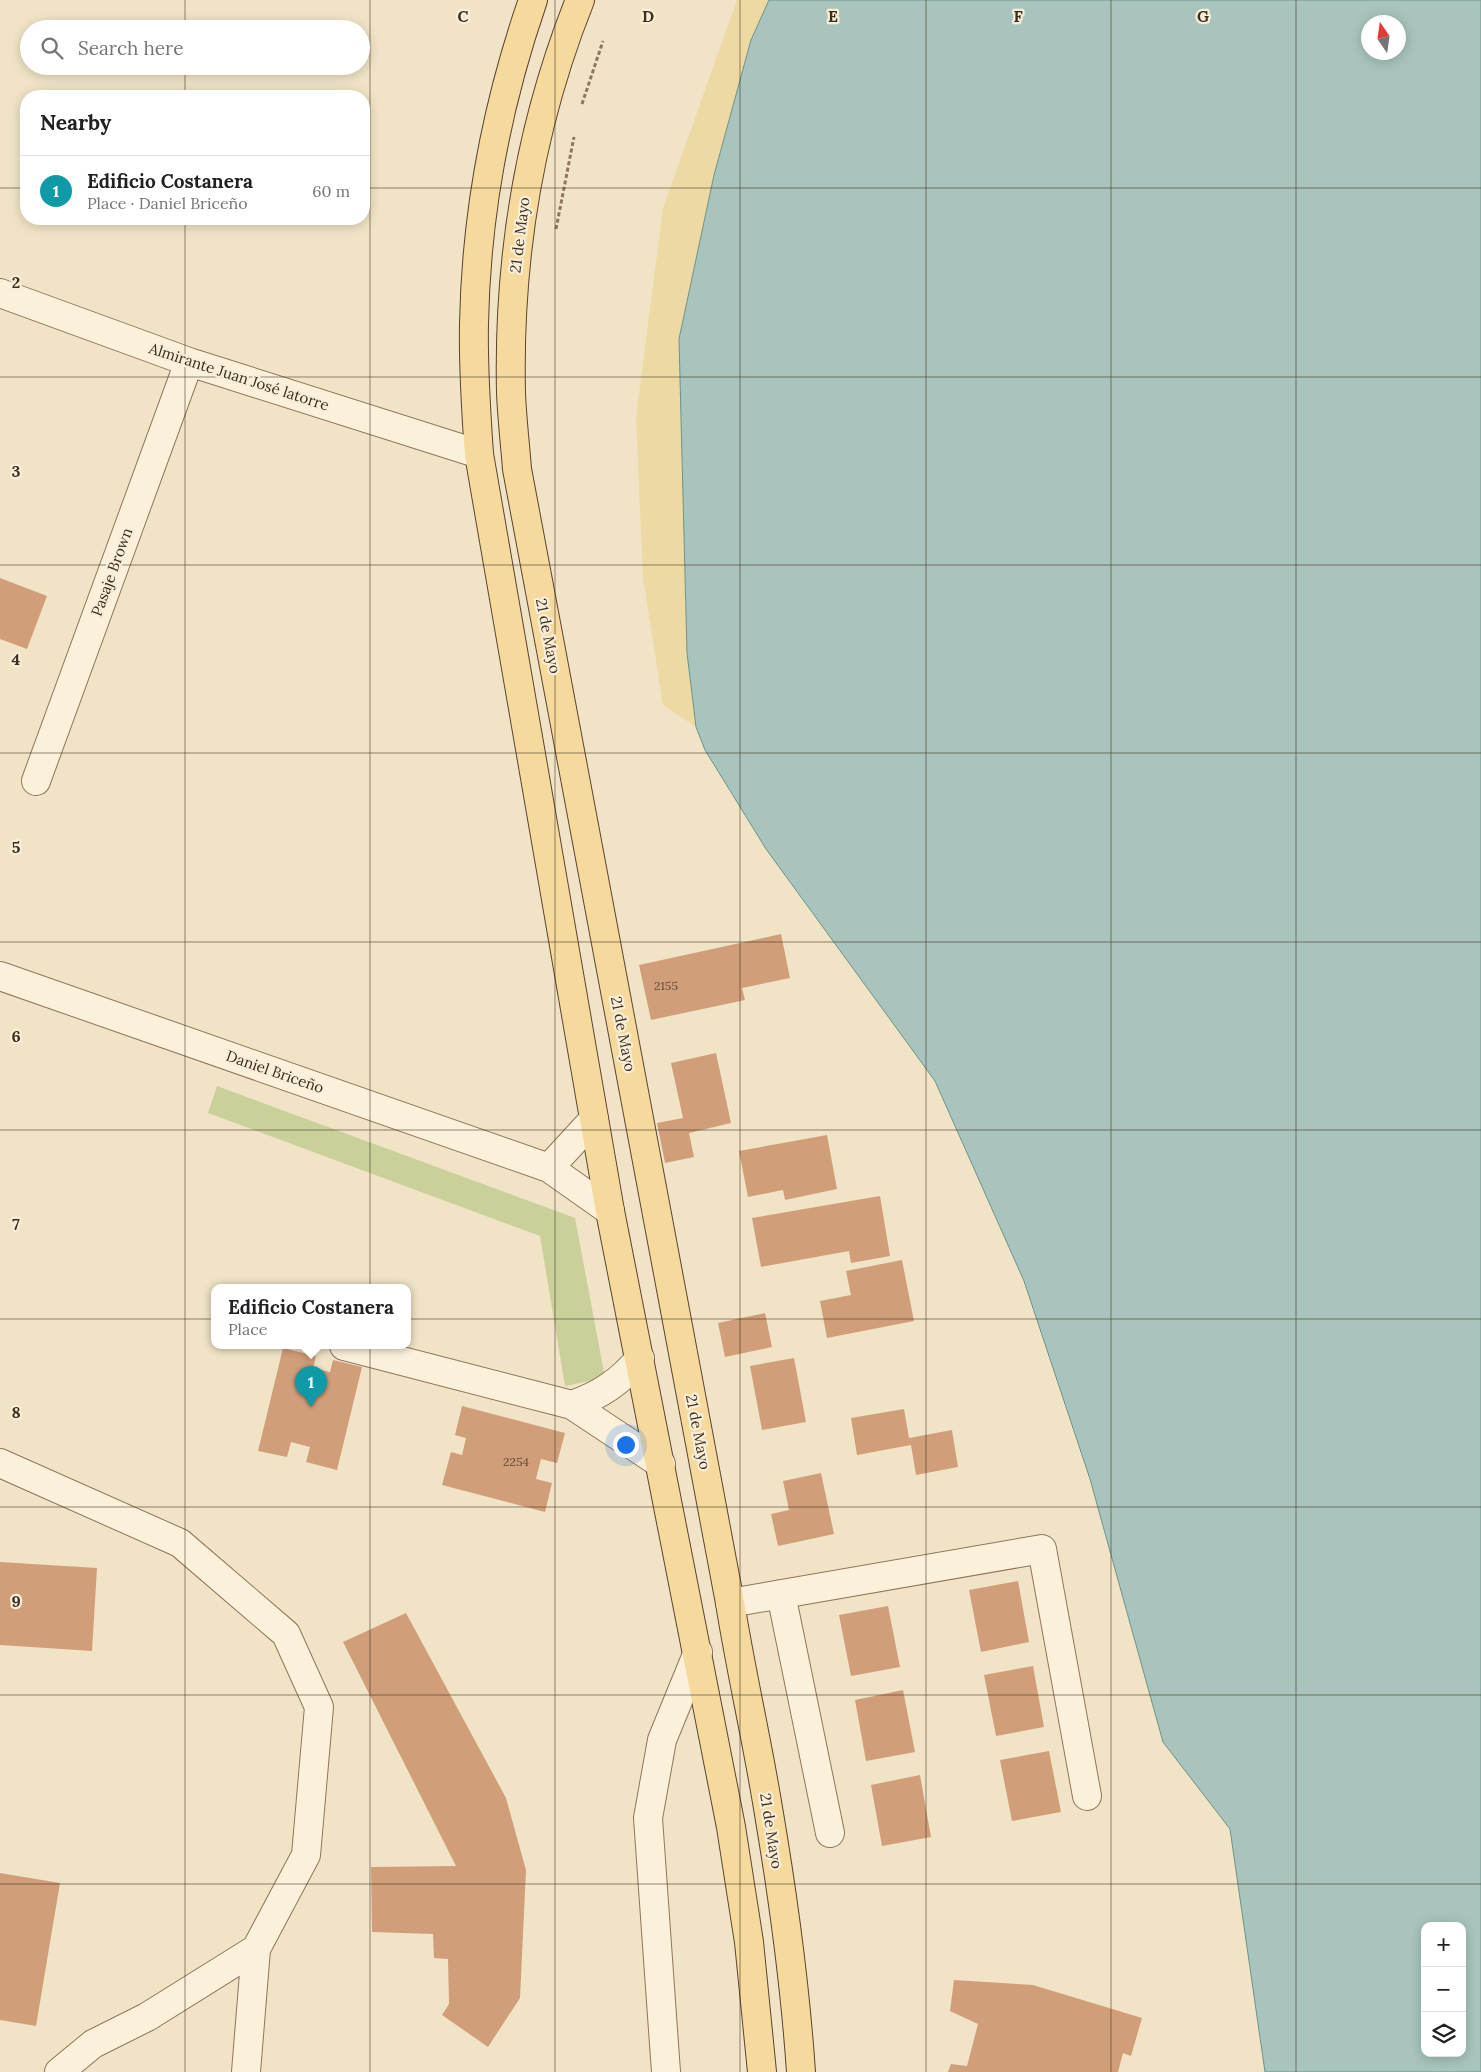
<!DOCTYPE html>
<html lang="en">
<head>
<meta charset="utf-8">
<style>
  :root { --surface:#fff; --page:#f6f6f6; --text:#202124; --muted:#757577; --line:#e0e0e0; --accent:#1a73e8 }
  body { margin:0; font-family:Lora,serif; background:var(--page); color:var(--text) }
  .controls { position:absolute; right:15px; bottom:15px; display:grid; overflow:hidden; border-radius:10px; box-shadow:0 2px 12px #0003 }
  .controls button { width:45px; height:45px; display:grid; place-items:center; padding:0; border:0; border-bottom:1px solid var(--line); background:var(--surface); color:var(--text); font:25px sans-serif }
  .compass { position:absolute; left:1361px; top:15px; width:45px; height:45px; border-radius:50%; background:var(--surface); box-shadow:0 2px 12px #0003; rotate:347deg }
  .you { position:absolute; left:625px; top:1444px; width:18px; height:18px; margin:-12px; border:4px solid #fff; border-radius:50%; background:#1a73e8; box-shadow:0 0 0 8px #1a73e833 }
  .badge { display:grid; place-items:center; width:32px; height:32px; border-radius:50%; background:var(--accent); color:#fff; font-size:16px; font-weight:700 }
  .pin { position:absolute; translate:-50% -41px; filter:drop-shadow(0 1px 2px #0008) }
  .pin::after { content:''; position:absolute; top:26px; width:18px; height:15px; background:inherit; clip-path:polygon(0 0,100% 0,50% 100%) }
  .popup { position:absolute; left:211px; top:1284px; width:200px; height:65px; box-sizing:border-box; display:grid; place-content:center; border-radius:10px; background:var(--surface); filter:drop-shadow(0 1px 4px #0005); font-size:16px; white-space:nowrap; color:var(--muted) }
  .popup b { font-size:19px; color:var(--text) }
  .popup::after { content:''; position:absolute; left:50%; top:100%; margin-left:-10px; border:10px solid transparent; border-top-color:var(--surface) }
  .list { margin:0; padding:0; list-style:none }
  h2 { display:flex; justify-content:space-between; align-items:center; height:65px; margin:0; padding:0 20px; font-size:21px }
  h2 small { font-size:16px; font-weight:400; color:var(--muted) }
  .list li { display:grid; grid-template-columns:32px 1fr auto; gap:15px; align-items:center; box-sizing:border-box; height:70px; padding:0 20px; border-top:1px solid var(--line) }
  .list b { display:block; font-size:19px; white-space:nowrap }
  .list p { margin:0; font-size:16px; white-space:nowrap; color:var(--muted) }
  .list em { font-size:16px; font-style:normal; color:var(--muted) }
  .icon { flex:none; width:28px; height:28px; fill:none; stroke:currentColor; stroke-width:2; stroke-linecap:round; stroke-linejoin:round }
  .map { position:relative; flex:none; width:1481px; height:2072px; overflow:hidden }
  .search { position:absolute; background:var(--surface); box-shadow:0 2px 12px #0003; left:20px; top:20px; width:350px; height:55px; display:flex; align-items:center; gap:12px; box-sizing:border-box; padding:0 18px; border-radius:28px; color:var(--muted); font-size:19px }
  .panel { position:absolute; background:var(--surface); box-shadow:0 2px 12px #0003; left:20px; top:90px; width:350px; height:135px; border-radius:20px }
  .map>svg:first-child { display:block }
  .green { fill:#cad099 }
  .sand { fill:#edd9a3 }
  .water { fill:#a8c4bc; stroke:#6e938a; fill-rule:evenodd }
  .building { fill:#d19e7a }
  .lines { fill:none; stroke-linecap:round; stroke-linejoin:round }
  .minor-casing { stroke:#8e755b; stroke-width:30 }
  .major-casing { stroke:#5b432f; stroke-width:30 }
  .path { stroke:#8e755b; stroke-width:3; stroke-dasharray:4 2.5; stroke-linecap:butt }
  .minor { stroke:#fbf1db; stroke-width:28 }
  .major { stroke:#f5d99d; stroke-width:28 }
  .grid { fill:none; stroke:#3d2d1f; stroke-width:1; stroke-opacity:0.55 }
  .labels { text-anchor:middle; stroke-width:4.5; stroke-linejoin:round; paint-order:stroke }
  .number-label { font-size:12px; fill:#624936 }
  .street-label { font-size:15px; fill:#3d2d1f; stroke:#f8eed7 }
  .grid-label { font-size:16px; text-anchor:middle; font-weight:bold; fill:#3d2d1f; stroke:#f8eed7; stroke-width:4.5; stroke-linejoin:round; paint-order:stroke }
</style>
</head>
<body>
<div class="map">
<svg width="1481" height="2072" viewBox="0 0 1481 2072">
  <rect width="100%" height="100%" fill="#f1e4c6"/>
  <path class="green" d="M217 1086 575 1218 605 1378 565 1386 540 1236 208 1113Z"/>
  <path class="sand" d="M737 0H769L751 40 714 175 679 339 687 653 696 727 663 705 643 578 636 417 663 208Z"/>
  <path class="water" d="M769 0H1481V2072H1265L1230 1829 1163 1742 1090 1479 1024 1281 935 1081 766 849 705 750 696 727 687 653 679 339 714 175 751 40ZM1368 22H1398V52H1368ZM1425 1926H1462V2053H1425Z"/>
  <path class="building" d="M0 578 47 596 27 649 0 639Z
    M781 934 790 978 742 988 745 1000 651 1020 639 965Z
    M716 1053 731 1123 689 1133 694 1157 665 1163 657 1123 683 1118 671 1063Z
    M827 1135 837 1189 785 1200 783 1190 748 1197 739 1151Z
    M880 1196 890 1256 851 1263 849 1251 761 1267 752 1218Z
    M902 1260 914 1321 827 1338 820 1301 851 1295 846 1271Z
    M765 1313 772 1347 725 1357 718 1323Z
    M283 1348 316 1356 313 1368 330 1372 333 1360 362 1367 337 1470 306 1462 310 1447 291 1442 287 1457 258 1451Z
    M794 1358 806 1422 762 1430 750 1366Z
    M462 1406 565 1433 557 1463 541 1459 536 1479 552 1483 545 1512 442 1485 451 1452 462 1455 466 1438 455 1435Z
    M904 1409 909 1438 952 1430 958 1467 916 1475 911 1445 857 1455 851 1418Z
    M821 1473 834 1534 778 1546 771 1514 789 1510 783 1481Z
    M0 1562 97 1568 92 1651 0 1645Z
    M1018 1581 1029 1642 981 1652 969 1590Z
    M888 1606 900 1667 851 1676 839 1615Z
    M406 1613 506 1798 526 1870 520 1998 488 2047 442 2015 449 2004 448 1959 434 1958 433 1934 372 1932 371 1867 456 1866 343 1642Z
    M1033 1666 1044 1727 996 1736 984 1675Z
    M903 1690 915 1752 866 1761 855 1700Z
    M1049 1751 1061 1812 1012 1821 1000 1760Z
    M920 1775 931 1837 882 1846 871 1785Z
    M0 1873 60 1883 36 2026 0 2020Z
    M954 1980 1033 1985 1142 2018 1131 2056 1123 2053 1118 2072H948L951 2064 967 2066 978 2024 950 2011Z"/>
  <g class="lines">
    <g class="minor-casing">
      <path id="minor" d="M0 293 189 362 479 454
        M36 781 189 362
        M0 976 549 1168 610 1211
        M549 1168 594 1119
        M344 1346 572 1405 661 1464
        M572 1405C601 1395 621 1381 640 1358
        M0 1463 180 1543 286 1634 319 1707 306 1855 256 1949 246 2072
        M781 1594 830 1833
        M730 1603 1042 1549 1087 1796
        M59 2072 93 2044 147 2017 256 1949
        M666 2072 648 1818 662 1740 698 1652"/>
    </g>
    <g class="major-casing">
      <path id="major" d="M533 0C497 104 476 214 474 324 473 368 476 411 479 454L610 1211 731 1827 749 1942 762 2072
        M580 0C530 125 508 258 511 393 512 418 515 443 517 469L730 1603C741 1672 757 1740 768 1808 783 1896 795 1984 801 2072"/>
    </g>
    <path class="path" d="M582 104 603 41
      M556 229 574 137"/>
    <use href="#minor" class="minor"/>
    <use href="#major" class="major"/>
  </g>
  <path class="grid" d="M185 0V29M370 0V2072M555 0V2072M740 0V2072M926 0V2072M1111 0V2072M1296 0V2072M185 66V96M0 188H26M364 188H1481M185 219V2072M0 377H1481M0 565H1481M0 753H1481M0 942H1481M0 1130H1481M0 1319H1481M0 1507H1481M0 1695H1481M0 1884H1481"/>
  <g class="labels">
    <g class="number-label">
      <text x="666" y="990">2155</text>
      <text x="516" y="1466">2254</text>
    </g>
    <g class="street-label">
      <text transform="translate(520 235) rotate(-83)" y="5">21 de Mayo</text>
      <text transform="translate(239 377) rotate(18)" y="5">Almirante Juan José latorre</text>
      <text transform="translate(112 572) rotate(-70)" y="5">Pasaje Brown</text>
      <text transform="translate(548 636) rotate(79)" y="5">21 de Mayo</text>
      <text transform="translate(623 1034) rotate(79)" y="5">21 de Mayo</text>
      <text transform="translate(275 1072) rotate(19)" y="5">Daniel Briceño</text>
      <text transform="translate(698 1432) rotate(79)" y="5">21 de Mayo</text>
      <text transform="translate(771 1831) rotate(81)" y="5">21 de Mayo</text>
    </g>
  </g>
  <g class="grid-label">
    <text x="463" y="22">C</text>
    <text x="648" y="22">D</text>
    <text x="833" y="22">E</text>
    <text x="1018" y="22">F</text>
    <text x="1203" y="22">G</text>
    <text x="16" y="288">2</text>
    <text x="16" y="477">3</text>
    <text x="16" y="665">4</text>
    <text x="16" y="853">5</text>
    <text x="16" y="1042">6</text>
    <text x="16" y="1230">7</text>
    <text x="16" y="1418">8</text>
    <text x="16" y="1607">9</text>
  </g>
</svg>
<div class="controls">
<button>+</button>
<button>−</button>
<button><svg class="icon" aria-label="layers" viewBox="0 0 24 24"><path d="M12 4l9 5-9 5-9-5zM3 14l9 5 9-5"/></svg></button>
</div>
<svg class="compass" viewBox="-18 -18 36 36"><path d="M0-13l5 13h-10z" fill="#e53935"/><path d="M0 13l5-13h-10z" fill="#757577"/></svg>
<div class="you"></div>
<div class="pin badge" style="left:311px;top:1407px;background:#0f9aa8">1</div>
<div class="popup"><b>Edificio Costanera</b>Place</div>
<div class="search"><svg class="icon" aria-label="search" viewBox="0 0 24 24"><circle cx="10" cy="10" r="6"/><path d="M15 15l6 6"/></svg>Search here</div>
<section class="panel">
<h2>Nearby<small></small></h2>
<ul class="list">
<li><span class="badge" style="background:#0f9aa8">1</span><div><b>Edificio Costanera</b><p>Place · Daniel Briceño</p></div><em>60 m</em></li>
</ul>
</section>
</div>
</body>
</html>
